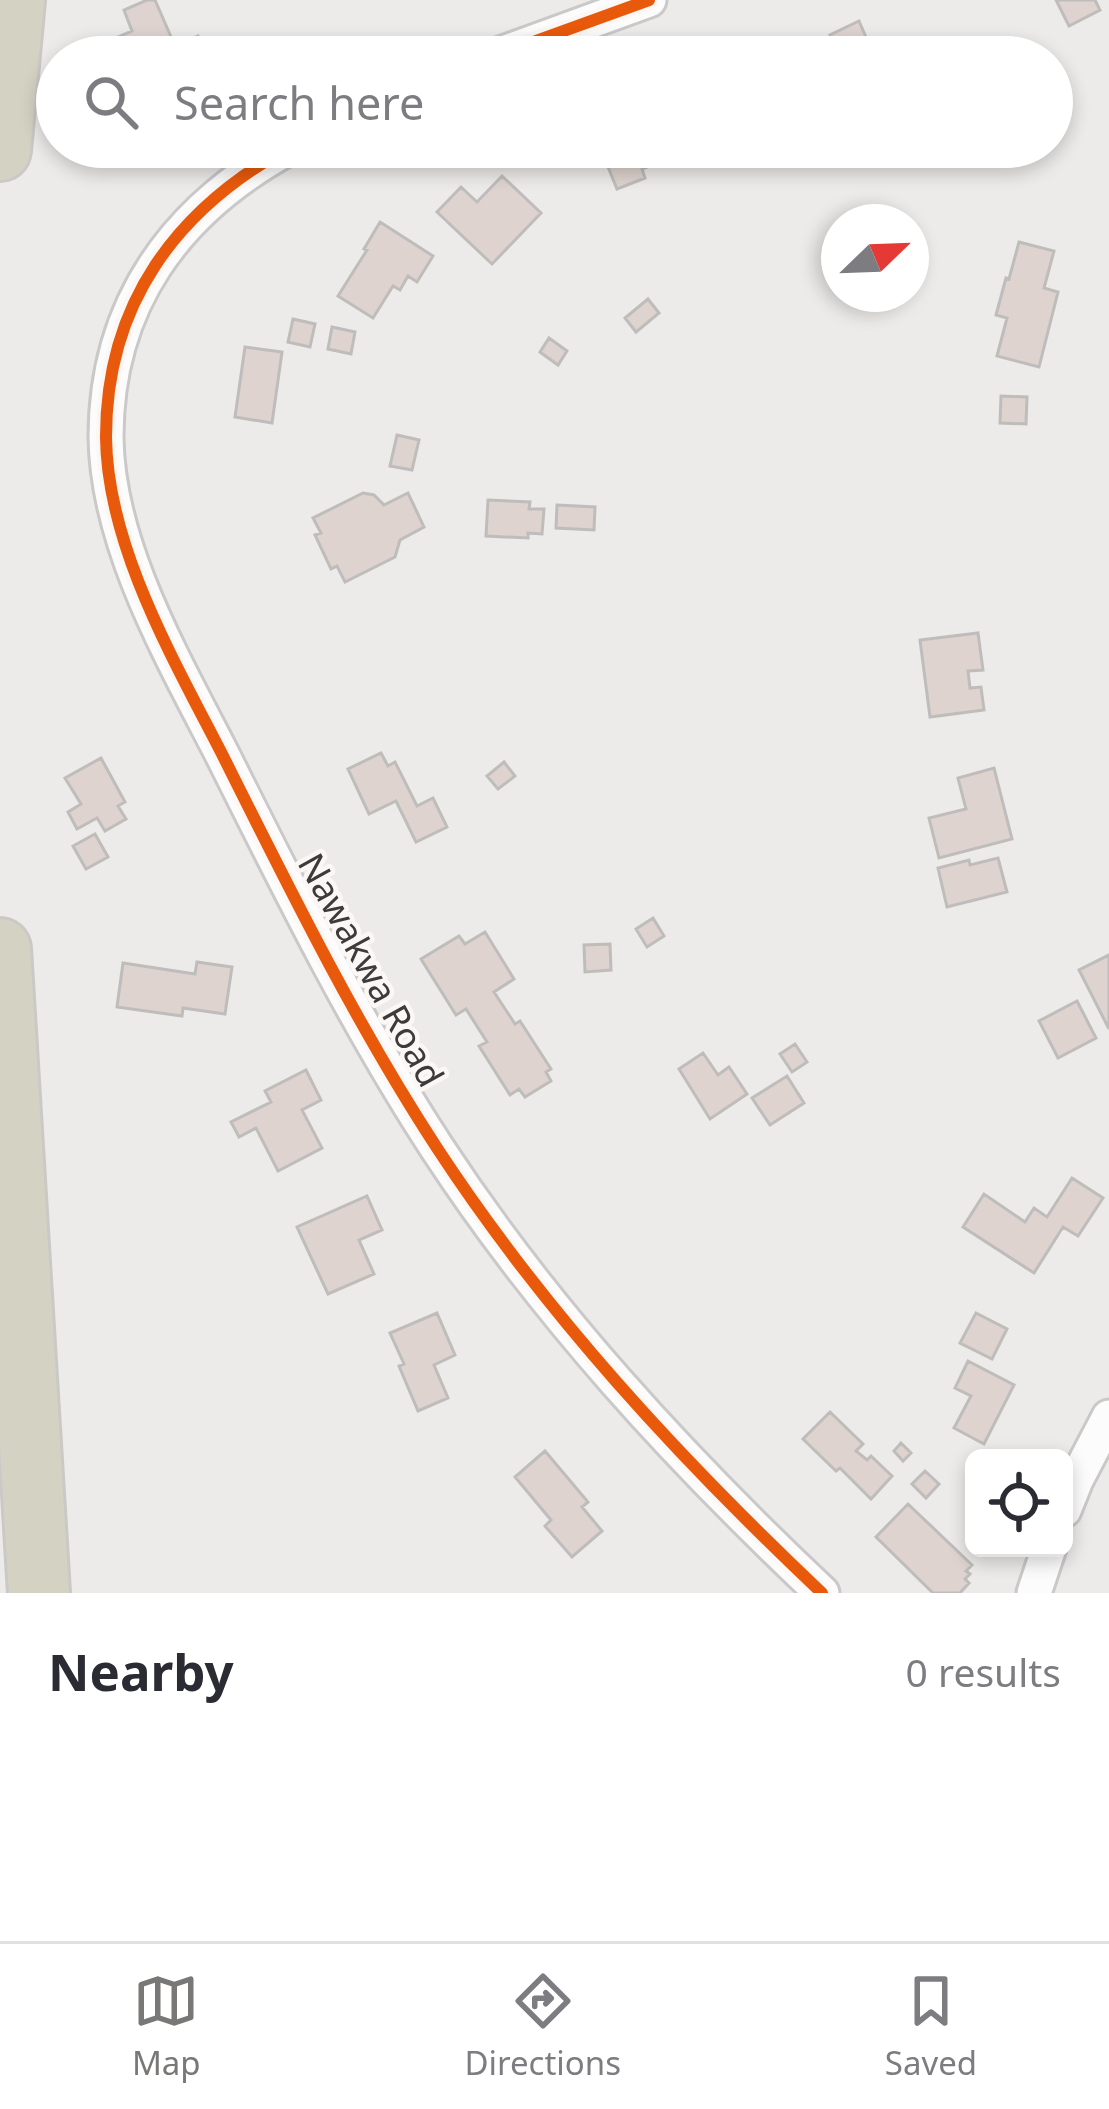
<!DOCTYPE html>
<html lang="en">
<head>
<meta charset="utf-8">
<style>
  :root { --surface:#fff; --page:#f7f7f7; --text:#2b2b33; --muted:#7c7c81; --line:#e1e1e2; --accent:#7a7877 }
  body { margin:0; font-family:"Noto Sans",sans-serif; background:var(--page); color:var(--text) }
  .controls { position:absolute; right:36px; bottom:36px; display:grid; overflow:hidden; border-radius:18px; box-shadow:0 6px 18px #0003 }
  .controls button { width:108px; height:108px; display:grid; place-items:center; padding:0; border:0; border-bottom:3px solid var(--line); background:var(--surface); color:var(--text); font:60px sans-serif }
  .compass { position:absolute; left:821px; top:204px; width:108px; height:108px; border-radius:50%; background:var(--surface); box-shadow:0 6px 18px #0003; rotate:67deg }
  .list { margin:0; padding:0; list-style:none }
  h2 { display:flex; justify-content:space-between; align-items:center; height:156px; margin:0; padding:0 48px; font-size:51px }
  h2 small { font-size:39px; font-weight:400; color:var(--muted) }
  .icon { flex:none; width:66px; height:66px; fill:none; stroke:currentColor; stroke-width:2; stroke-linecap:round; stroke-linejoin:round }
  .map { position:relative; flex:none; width:1109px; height:1593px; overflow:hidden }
  .search { position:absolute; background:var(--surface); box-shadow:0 6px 18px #0003; left:36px; right:36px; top:36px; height:132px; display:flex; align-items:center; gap:30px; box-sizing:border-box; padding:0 42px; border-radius:66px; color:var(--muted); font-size:45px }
  .sheet { height:348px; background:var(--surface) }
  nav { display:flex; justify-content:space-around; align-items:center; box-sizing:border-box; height:168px; border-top:3px solid var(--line); background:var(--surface); font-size:33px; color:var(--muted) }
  nav a { display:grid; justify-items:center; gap:6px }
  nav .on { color:var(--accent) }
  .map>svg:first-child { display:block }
  .building { fill:#ded3ce; stroke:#bfbdbc; stroke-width:3 }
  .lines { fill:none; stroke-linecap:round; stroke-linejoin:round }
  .street-casing { stroke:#cac8c8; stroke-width:39 }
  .highway-casing { stroke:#cac9c8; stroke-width:66 }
  .street { stroke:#fcfcfc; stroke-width:33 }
  .highway { stroke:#d4d3c3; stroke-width:60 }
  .cycleway-casing { stroke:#fbf7f5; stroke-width:20 }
  .cycleway { stroke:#e8590c; stroke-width:12 }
  .labels { text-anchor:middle; stroke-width:9; stroke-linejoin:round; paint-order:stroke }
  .street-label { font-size:36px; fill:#3c3a3a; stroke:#fbf7f5 }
</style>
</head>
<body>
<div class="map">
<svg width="1109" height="1593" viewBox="0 0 1109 1593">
  <rect width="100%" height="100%" fill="#edebe9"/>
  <path class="building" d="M147 0H155L175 46 198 36 207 57H144L140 48 125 54 118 37 132 31 124 10Z
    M1056 0H1095L1100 10 1069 26Z
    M859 21 872 51 864 55 865 57H840L830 35Z
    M600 147H698L642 169 645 178 617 189Z
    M502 176 541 213 492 264 437 212 461 187 477 202Z
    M380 222 433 256 417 282 408 276 400 290 393 286 373 318 338 296 367 250 364 249Z
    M1019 242 1054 251 1044 288 1058 292 1039 367 997 356 1007 318 996 315 1006 278 1009 279Z
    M648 299 659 313 636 332 625 318Z
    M293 319 315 324 310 347 288 342Z
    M332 327 355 332 351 354 328 349Z
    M549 338 567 351 558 365 540 352Z
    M245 347 282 352 272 423 235 417Z
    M1001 396 1027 397 1026 424 1000 423Z
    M397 435 419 440 412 470 390 466Z
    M363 493 374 495 384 505 408 493 424 527 400 540 395 557 345 582 337 566 331 569 315 535 321 533 313 518Z
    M488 500 530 502 529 509H544L542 534 528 533V538L486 536Z
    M557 505 595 507 594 530 556 528Z
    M978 633 983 670 968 671 970 688 981 687 984 710 930 717 920 640Z
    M381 753 388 766 395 762 417 806 433 798 447 827 416 842 396 801 369 814 348 769Z
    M101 758 125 802 118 806 126 819 105 831 97 818 77 829 68 812 81 804 65 778Z
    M504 762 515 776 498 789 487 776Z
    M994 768 1012 839 939 858 929 818 966 809 958 778Z
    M95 834 108 857 86 869 73 846Z
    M998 858 1007 892 947 907 938 868 969 860 970 865Z
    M653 918 664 936 647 947 636 929Z
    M485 932 514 979 494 992 515 1024 520 1021 551 1069 546 1072 551 1081 525 1097 519 1089 510 1095 479 1046 487 1042 466 1009 456 1015 421 959 459 936 465 944Z
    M610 944 611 970 585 972 584 945Z
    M1109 955V1029L1079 970Z
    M197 962 232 967 225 1014 183 1008 182 1016 117 1007 123 963 195 974Z
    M1077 1001 1096 1038 1058 1058 1039 1021Z
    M795 1044 807 1062 792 1072 780 1054Z
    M703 1053 718 1075 729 1067 747 1094 710 1119 679 1069Z
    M306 1070 321 1100 302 1110 322 1148 278 1171 256 1128 239 1137 231 1122 271 1102 265 1091Z
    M787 1076 804 1103 770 1125 752 1098Z
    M1072 1178 1103 1198 1078 1236 1063 1227 1034 1273 963 1227 984 1194 1025 1222 1034 1208 1047 1217Z
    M367 1196 382 1230 359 1240 374 1274 328 1294 297 1227Z
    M437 1313 455 1355 434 1365 448 1398 418 1411 399 1366 404 1364 390 1333Z
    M976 1313 1007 1329 992 1359 960 1343Z
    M968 1361 1014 1385 984 1444 954 1428 971 1396 955 1388Z
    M830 1412 863 1444 856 1451 867 1460 871 1456 892 1476 871 1499 840 1468 836 1471 803 1439Z
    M901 1443 911 1453 903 1461 894 1451Z
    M545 1451 588 1502 582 1507 602 1531 572 1557 545 1526 551 1520 515 1477Z
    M925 1471 939 1484 926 1498 912 1484Z
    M908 1504 972 1565 966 1571 970 1574 965 1579 969 1583 960 1593H933L876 1537Z"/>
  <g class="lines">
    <g class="street-casing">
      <path id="street" d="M492 57 649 0
        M290 147C176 209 106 304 106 437 107 547 175 662 224 758 290 890 356 1024 437 1148 545 1313 679 1458 822 1593
        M1064 1510 1076 1480 1109 1417
        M1034 1593 1049 1548"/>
    </g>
    <g class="highway-casing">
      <path id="highway" d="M0 150 14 0
        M0 949 39 1593"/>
    </g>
    <use href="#street" class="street"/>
    <use href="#highway" class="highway"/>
    <g class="cycleway-casing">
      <path id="cycleway" d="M492 57 649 0
        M290 147C176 209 106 304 106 437 107 547 175 662 224 758 290 890 356 1024 437 1148 545 1313 679 1458 822 1593"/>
    </g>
    <use href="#cycleway" class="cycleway"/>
  </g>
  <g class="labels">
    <g class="street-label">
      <text transform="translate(371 970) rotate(61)" y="13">Nawakwa Road</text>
    </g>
  </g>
</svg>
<div class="controls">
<button><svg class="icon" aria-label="locate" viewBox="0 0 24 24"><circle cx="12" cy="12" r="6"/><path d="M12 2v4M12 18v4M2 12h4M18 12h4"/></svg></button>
</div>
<svg class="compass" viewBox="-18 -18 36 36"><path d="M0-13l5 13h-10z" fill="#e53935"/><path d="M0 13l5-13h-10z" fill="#7c7c81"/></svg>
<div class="search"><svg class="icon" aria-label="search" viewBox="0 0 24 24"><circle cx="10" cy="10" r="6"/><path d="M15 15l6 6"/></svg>Search here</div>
</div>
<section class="sheet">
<h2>Nearby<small>0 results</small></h2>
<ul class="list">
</ul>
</section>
<nav>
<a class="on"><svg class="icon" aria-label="map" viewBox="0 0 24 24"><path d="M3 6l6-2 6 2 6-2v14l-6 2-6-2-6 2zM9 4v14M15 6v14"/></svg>Map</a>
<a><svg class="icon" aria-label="directions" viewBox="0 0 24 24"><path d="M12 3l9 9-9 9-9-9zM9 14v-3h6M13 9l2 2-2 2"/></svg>Directions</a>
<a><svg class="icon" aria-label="saved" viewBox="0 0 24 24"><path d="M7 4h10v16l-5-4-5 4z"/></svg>Saved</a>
</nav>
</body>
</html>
